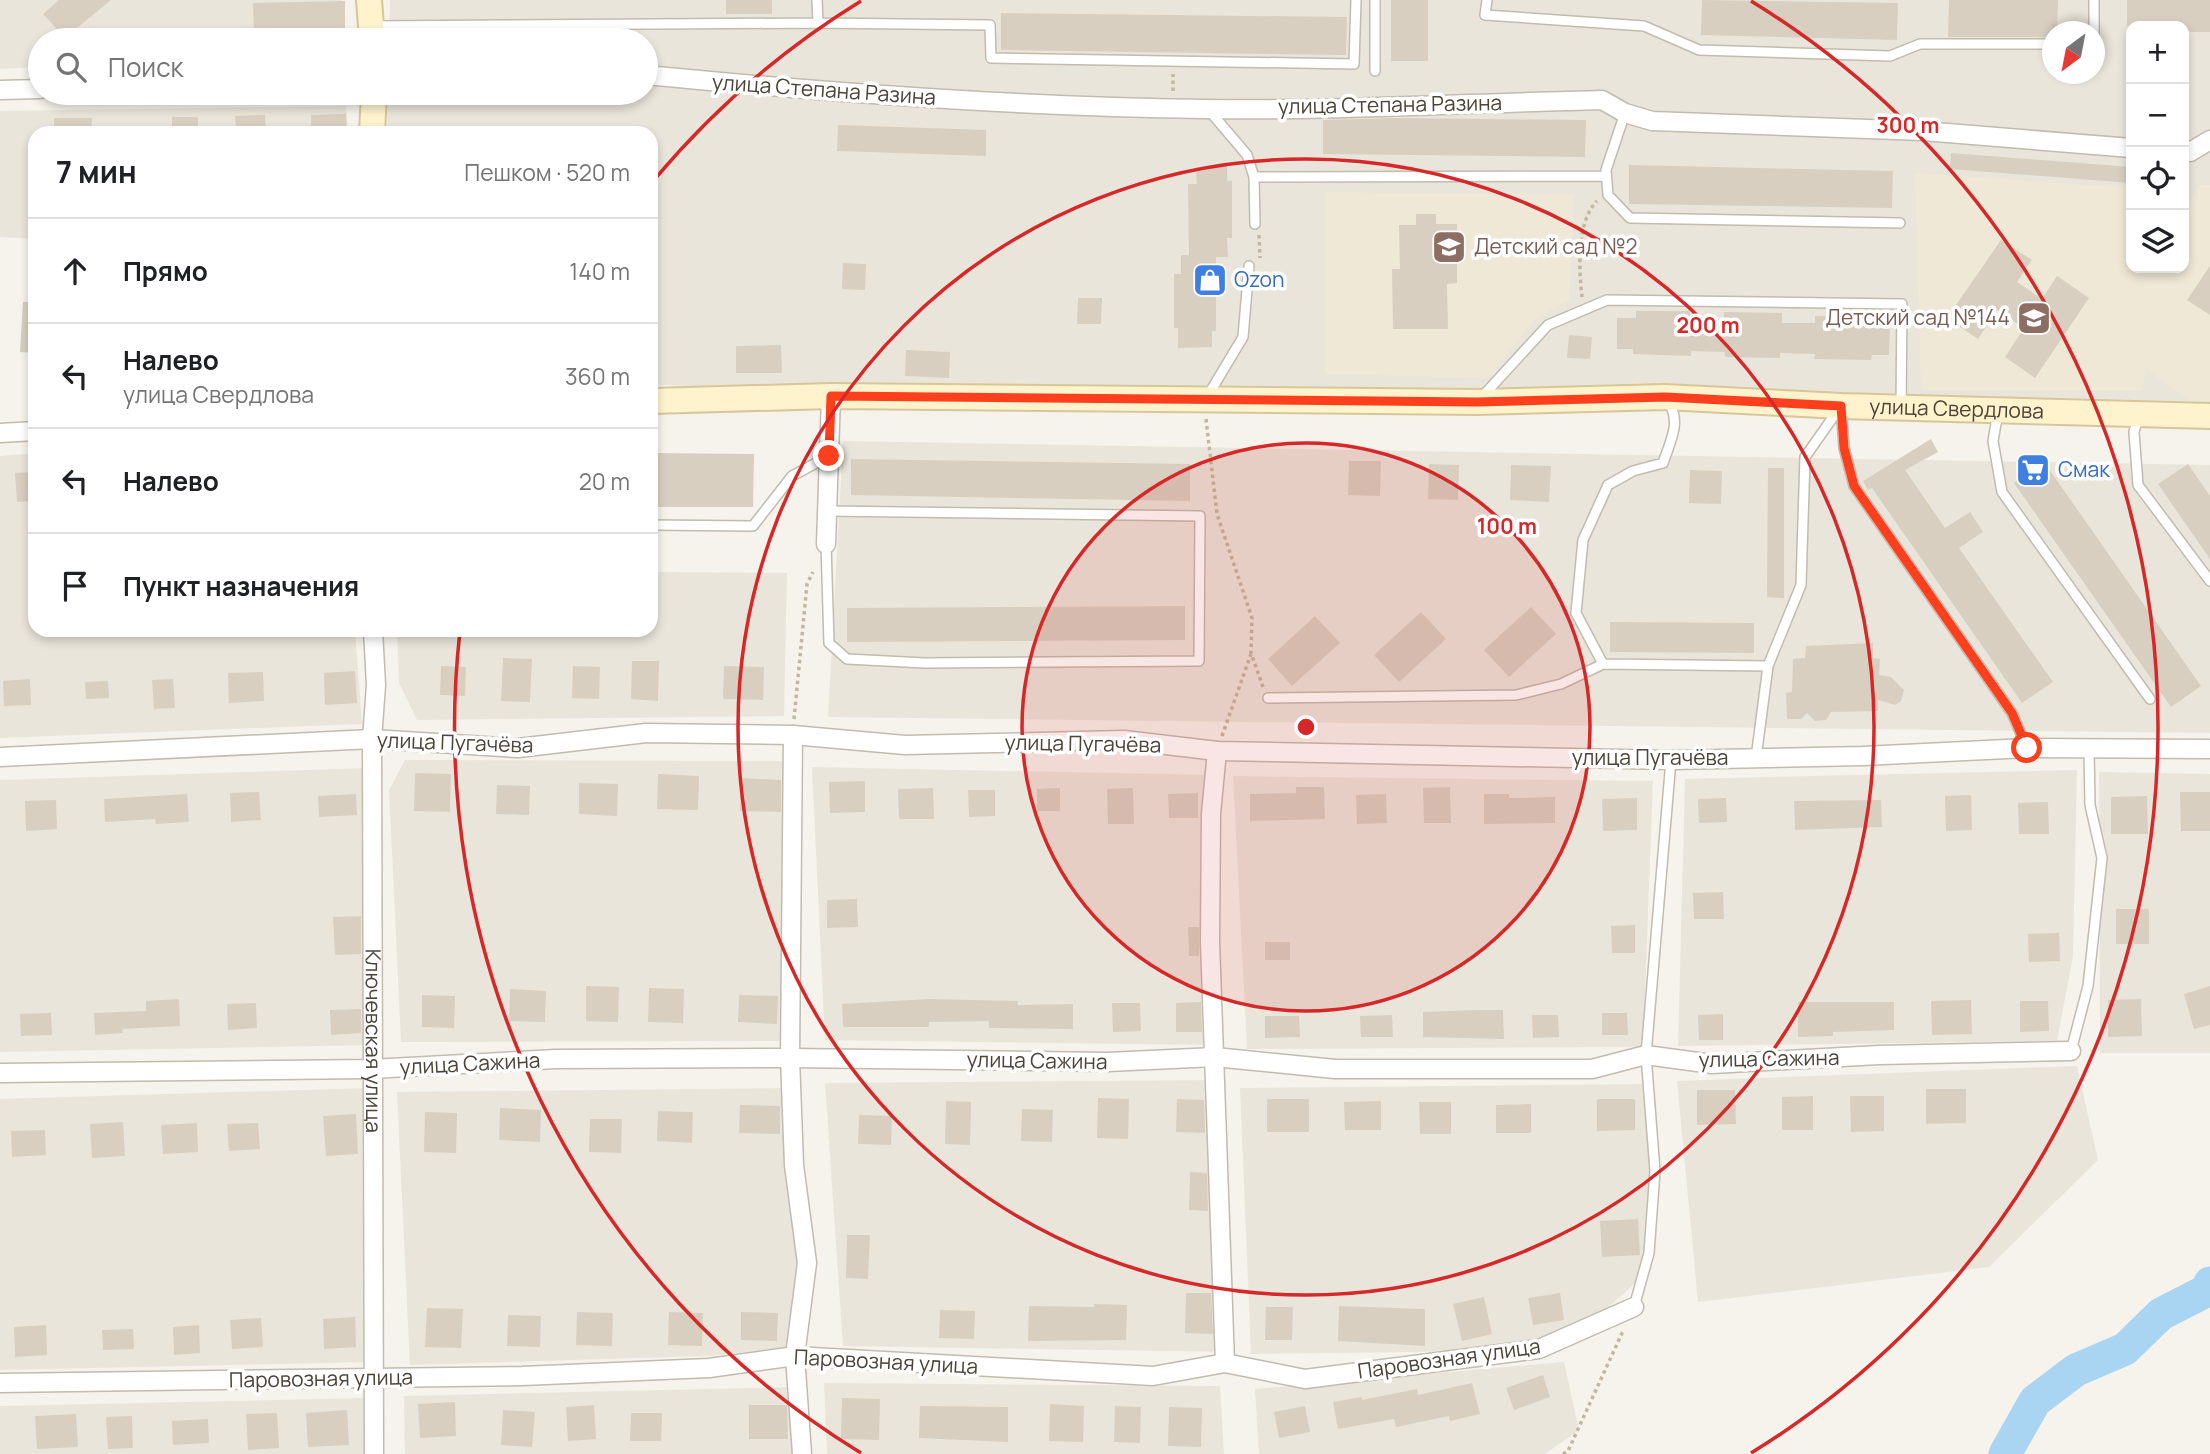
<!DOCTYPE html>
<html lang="ru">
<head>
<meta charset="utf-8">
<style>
  :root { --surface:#fff; --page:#f6f6f6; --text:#202124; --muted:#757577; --line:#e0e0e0 }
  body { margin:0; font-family:Manrope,sans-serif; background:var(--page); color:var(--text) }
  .controls { position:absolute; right:21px; top:21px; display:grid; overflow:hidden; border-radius:14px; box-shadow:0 4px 10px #0003 }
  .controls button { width:63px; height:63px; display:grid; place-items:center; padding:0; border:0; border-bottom:2px solid var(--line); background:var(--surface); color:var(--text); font:35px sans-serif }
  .compass { position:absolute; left:2042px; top:21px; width:63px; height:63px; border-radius:50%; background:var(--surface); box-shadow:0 4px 10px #0003; rotate:212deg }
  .stop { position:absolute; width:21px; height:21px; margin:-16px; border:5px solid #fc3f1d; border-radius:50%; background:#fff }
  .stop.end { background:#fc3f1d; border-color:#fff; box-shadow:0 2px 7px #0008 }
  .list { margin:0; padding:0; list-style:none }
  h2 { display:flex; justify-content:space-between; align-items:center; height:91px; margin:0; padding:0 28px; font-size:30px }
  h2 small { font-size:23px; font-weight:400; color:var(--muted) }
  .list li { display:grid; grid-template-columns:46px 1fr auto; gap:21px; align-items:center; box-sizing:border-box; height:105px; padding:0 28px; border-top:2px solid var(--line) }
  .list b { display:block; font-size:26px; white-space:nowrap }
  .list p { margin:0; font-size:23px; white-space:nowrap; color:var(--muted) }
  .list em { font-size:23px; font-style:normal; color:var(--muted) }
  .icon { flex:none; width:38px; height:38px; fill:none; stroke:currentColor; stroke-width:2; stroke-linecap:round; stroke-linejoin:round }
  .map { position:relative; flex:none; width:2210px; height:1454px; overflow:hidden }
  .search { position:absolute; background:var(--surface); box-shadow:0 4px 10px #0003; left:28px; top:28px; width:630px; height:77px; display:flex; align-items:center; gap:18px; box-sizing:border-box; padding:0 24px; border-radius:38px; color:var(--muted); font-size:26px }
  .panel { position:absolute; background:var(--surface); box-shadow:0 4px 10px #0003; left:28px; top:126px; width:630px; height:511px; border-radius:21px }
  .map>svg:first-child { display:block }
  .residential { fill:#eae5da; fill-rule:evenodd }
  .education { fill:#efe8d6 }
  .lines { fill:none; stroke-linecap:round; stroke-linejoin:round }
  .river { stroke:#a9d4f2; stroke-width:33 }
  .building { fill:#d8cfc1 }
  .lane-casing { stroke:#c2bbae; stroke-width:12 }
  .street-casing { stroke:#c2bbae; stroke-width:21 }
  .secondary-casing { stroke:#d6c79b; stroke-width:28 }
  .path { stroke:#c4b79f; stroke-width:3.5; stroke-dasharray:3.5 3.5; stroke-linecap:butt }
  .lane { stroke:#fff; stroke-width:9 }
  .street { stroke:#fff; stroke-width:18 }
  .secondary { stroke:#fff3cd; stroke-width:24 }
  .route { stroke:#fc3f1d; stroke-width:9 }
  .ring { fill:none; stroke:#d62828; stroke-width:3.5 }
  .labels { text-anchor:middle; stroke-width:7; stroke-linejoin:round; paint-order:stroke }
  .street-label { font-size:21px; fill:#4b4439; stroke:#fff }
  .education-label { font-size:21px; fill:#785e54; stroke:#fff; text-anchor:start }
  .shop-label { font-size:21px; fill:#366cbe; stroke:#fff; text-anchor:start }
  .centre { fill:#d62828; stroke:#fff; stroke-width:3.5 }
  .ring-label { font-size:21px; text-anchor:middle; font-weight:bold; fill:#d62828; stroke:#fff; stroke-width:7; stroke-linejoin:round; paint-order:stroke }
</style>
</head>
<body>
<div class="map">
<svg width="2210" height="1454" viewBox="0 0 2210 1454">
  <rect width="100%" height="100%" fill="#f6f3ec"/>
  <path class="residential" d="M0 0H342L345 40H40V67L0 69Z
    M390 0H2210V417L651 385V133H387L388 93H646V40H389ZM2131 26H2184V268H2131ZM2052 32H2094V74H2052Z
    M346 106 348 133H35V239L0 237V111Z
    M843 441 2210 465V733L828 717Z
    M35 453V630H355L362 724 0 738V456Z
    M651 572 787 573 784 716 417 720 399 683 397 630H651Z
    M405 760 792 761 797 1041 401 1042 389 790Z
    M812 767 1211 775 1217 1045 825 1040Z
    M367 768 372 1045 0 1052V780Z
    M2077 770 2073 956 2057 1041 1678 1046 1685 779Z
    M2099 772 2210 774V1053H2100Z
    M1233 776 1653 781 1643 1047 1247 1049Z
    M2077 1066 2098 1160 1989 1267 1698 1302 1677 1081Z
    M1220 1080 1231 1352 843 1346 825 1083Z
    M1649 1084 1651 1269 1581 1332 1489 1351 1251 1354 1240 1088Z
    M369 1088 370 1362 0 1370V1099Z
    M795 1088 802 1347 706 1356 410 1365 397 1092Z
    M1564 1362 1579 1430 1545 1454H1259L1255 1389Z
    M824 1383 1220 1386 1224 1454H827Z
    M797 1387 799 1454H405L404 1396Z
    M366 1398 367 1454H0V1406Z"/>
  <path class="education" d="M1915 173 2131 188V268H2184V217L2198 185H2210V401H2191L2145 368 2143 391 1921 390Z
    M1326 192 1574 195 1569 300 1536 318 1488 378 1325 374Z"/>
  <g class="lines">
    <path class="river" d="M2005 1454 2035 1401 2076 1370 2125 1349 2161 1314 2206 1291 2210 1283"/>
  </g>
  <path class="building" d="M59 0H111L65 38 43 14Z
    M726 0H772V14H726Z
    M1391 0H1428V61H1391Z
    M1702 0 1898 3 1897 40 1701 35Z
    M1949 0H2058L2057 32H2053V37H1948Z
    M2127 0H2210V32H2184V26H2127Z
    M345 1V36L254 38 253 3Z
    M1001 13 1347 17 1346 55 1001 50Z
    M346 114 347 133H311V115Z
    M265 115 266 133H236L235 116Z
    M172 117H198V133H172Z
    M54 118H92L91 133H54Z
    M1391 118 1586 120 1585 157 1323 154V120Z
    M838 125 986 130V156L837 151Z
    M1951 153 2131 167V183L1950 169Z
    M1629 165 1893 171 1892 208 1629 204Z
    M1227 166V181H1232V238H1227L1228 257H1216V331H1212V347L1178 348V328H1174V274H1181V255H1189L1188 184H1197L1196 167Z
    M1416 214H1436V224H1457V283L1447 284 1448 329H1393L1392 269H1400L1399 225H1416Z
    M2001 240 2032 260 2017 282 2042 299 2057 276 2089 298 2035 378 2005 357 2024 328 1997 310 1978 339 1947 318Z
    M843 263 866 264 865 290 842 289Z
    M2210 266V315L2187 300Z
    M1078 298H1102L1101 324H1077Z
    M23 302H35V353L20 352Z
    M1636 311H1690V319L1724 320V312L1782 313V323H1815V316L1874 317V323H1890L1889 355H1872L1871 360 1814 359 1815 354 1780 353V358L1725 357V352L1691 351V356L1633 354V349H1617V318H1636Z
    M1569 335 1592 337 1590 359 1567 358Z
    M781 345 782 373H736V346Z
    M906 350 950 352 949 378 905 376Z
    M1931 439 1938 452 1905 470 1945 528 1970 512 1983 532 1959 548 2053 682 2022 703 1872 488 1868 490 1863 481Z
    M651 453 754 454 753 507H651Z
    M851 459 1190 464V501L851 495Z
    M1349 461H1381L1380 496 1348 495Z
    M2044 462 2201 686 2171 707 2014 483Z
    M1429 464 1459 465 1458 500 1428 499Z
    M2188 464 2210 496V559L2158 484Z
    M1511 465 1551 466 1549 502 1510 500Z
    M1768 468H1784V598L1767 597Z
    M1690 470 1722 471 1721 504 1689 503Z
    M35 472V501L17 502 15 473Z
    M1185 606V640L847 642V608Z
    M1531 607 1556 634 1509 677 1484 650Z
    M1421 612 1446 639 1399 682 1374 655Z
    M1315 616 1340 643 1292 686 1268 659Z
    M1610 622 1754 623V653L1610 652Z
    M1873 643V658L1880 659 1879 675 1891 677 1904 690 1901 701 1895 705 1878 700V711L1831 712 1826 720 1815 721 1807 713 1801 719H1787L1786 693 1792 692 1793 659 1805 658 1806 646Z
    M503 658 532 659 530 702 501 701Z
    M632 661H659L658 701 631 699Z
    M441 666 466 667 465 696 440 695Z
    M573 666 600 667 599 699 572 698Z
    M724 666 764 667 763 700 723 699Z
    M355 671 357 703 325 705 324 673Z
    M263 672 264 701 229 703 228 673Z
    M30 679 31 705 4 706 3 681Z
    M173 679 175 708 154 709 152 680Z
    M108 681 109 698 86 699 85 682Z
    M415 773 451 774 450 812 414 811Z
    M658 774 699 776 698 810 657 809Z
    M741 778 781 780V812L740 811Z
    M865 781V812L830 813 829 782Z
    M579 783 618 784 617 816 579 814Z
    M497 785 530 786 529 815 496 814Z
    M1296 787H1324L1325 819 1250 821V794L1296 793Z
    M1450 787 1451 823H1424L1423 788Z
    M933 788 934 819H899L898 789Z
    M1060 788V811H1037V789Z
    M1133 788 1134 824H1108L1107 789Z
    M968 790H995V816L969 817Z
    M259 792 261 820 231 822 230 793Z
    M2180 792H2210V831H2181Z
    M1198 793V818H1169L1168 794Z
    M187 794 189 822 156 824 155 819 105 822 104 799Z
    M356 794 357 815 319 817 318 796Z
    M1386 794 1387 823 1357 824 1356 795Z
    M1484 794H1509V798L1555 797V823L1484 824Z
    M1971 795 1972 830 1946 831 1945 796Z
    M2147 796 2148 834H2111V797Z
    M1637 798V830L1603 831 1602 799Z
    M1726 798 1727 822 1699 823 1698 799Z
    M56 800 57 829 26 831 25 801Z
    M1881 800 1882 827 1795 830 1794 801Z
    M2048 802 2049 834H2019L2018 803Z
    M1723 892 1724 919H1694L1693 893Z
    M857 899 858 927 827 928V900Z
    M2116 909H2149V944H2116Z
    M361 916V954L335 955 333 917Z
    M1635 925V953H1612L1611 926Z
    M1188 927H1199V956H1189Z
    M2059 933 2060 961 2029 962 2028 934Z
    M1265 942H1290V960H1265Z
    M586 986 619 987 618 1022 586 1021Z
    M2210 986V1025L2194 1029 2184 994Z
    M649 988 684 989 683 1023 648 1022Z
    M510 989 546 991 545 1022 509 1021Z
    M422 995 455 996 454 1028 422 1027Z
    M739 995 778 996 777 1024 738 1022Z
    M179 999 180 1026 122 1029 123 1033 95 1035 94 1013 146 1011V1001Z
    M929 999 1018 1001V1005L1073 1004V1029L989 1028V1021L929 1022V1027H843L842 1004Z
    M2141 999 2142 1036 2108 1037V1000Z
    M1971 1000 1972 1034 1932 1035 1931 1001Z
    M2020 1001H2048L2049 1031 2020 1032Z
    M1201 1002 1202 1032H1176V1003Z
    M1798 1002H1894V1030L1833 1032V1036L1798 1037Z
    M256 1003 257 1028 228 1030 227 1004Z
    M1112 1003H1140L1141 1031 1113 1032Z
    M361 1009V1033L331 1035 330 1010Z
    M1478 1010H1503L1504 1039 1423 1037V1012Z
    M51 1013 52 1035 21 1036 20 1014Z
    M1602 1013H1627L1628 1035H1602Z
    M1723 1014V1040H1699L1698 1015Z
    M1392 1015 1393 1037H1361L1360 1016Z
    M1532 1015H1558L1559 1037 1533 1038Z
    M1265 1016H1299L1300 1037 1265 1038Z
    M1926 1089H1966V1123L1926 1124Z
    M1697 1090H1735L1736 1124 1697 1125Z
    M1813 1096V1130H1782V1097Z
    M1850 1096H1884V1131L1851 1132Z
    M1098 1098 1129 1099 1128 1139 1097 1138Z
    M1177 1099 1204 1100 1205 1133 1176 1132Z
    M1267 1099H1309V1132H1267Z
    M1597 1099H1635V1130L1597 1131Z
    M946 1101 971 1102 970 1145 945 1144Z
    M1381 1101V1130H1345L1344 1102Z
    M1419 1102H1451V1134H1420Z
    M1531 1104V1133H1496V1105Z
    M740 1105 780 1106V1134L739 1133Z
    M500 1108 541 1110 540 1142 499 1140Z
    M1022 1109 1053 1110 1052 1142 1021 1141Z
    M658 1111 693 1112 692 1143 657 1141Z
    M425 1112 457 1113 456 1153 424 1152Z
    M356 1114 358 1154 326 1156 323 1116Z
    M859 1115 892 1116 891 1145 858 1144Z
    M590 1119H622L621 1153 589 1152Z
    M123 1122 125 1156 92 1158 90 1124Z
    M197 1123 198 1152 163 1154 161 1125Z
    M258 1123 260 1149 229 1151 227 1124Z
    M45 1130 46 1155 12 1157 11 1131Z
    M1190 1172 1207 1173 1208 1211 1189 1210Z
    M1638 1219 1640 1255 1602 1257 1600 1221Z
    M847 1235H870L868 1279 846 1278Z
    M1186 1293H1211L1213 1334 1185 1333Z
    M1560 1293 1564 1320 1533 1325 1528 1298Z
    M1484 1297 1492 1334 1462 1341 1453 1304Z
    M1094 1304 1127 1305 1126 1340 1028 1341 1029 1306 1094 1307Z
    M1339 1306 1425 1309V1346L1338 1341Z
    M1266 1307H1293L1292 1340H1265Z
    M427 1308 463 1309 461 1348 425 1347Z
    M940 1310 975 1311 974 1339 939 1338Z
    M577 1312 613 1313 612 1346 576 1345Z
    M669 1312 703 1313 702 1346 668 1345Z
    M741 1312 778 1313 777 1341 741 1340Z
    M508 1315 541 1316 540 1347 507 1346Z
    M355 1317 356 1347 324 1349 323 1319Z
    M261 1318 263 1347 232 1349 230 1320Z
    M46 1325 47 1355 15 1357 14 1327Z
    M199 1325 200 1353 174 1355 173 1327Z
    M133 1329 134 1349 103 1350 102 1330Z
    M1543 1375 1550 1397 1514 1410 1506 1388Z
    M1472 1383 1480 1414 1450 1421 1449 1416 1396 1427 1394 1419 1338 1429 1333 1402 1362 1397V1400L1417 1389 1418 1395Z
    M842 1398 880 1399 879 1440 841 1439Z
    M455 1402 456 1436 420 1438 418 1404Z
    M1050 1404 1084 1406 1083 1442 1049 1441Z
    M594 1405 596 1439 568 1441 566 1407Z
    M749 1405H787L788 1439H749Z
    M920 1406 1008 1407V1442L919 1438Z
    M1115 1406 1141 1407 1140 1443 1114 1442Z
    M1305 1406 1310 1432 1279 1438 1274 1412Z
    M1169 1407 1202 1408 1201 1447 1168 1446Z
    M347 1410 349 1445 308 1447 306 1413Z
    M503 1410 535 1412 532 1447 501 1445Z
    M277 1413 279 1448 248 1450 246 1414Z
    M631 1413H662L661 1441H630Z
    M76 1414 78 1447 37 1449 35 1416Z
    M132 1416 133 1448 108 1449 106 1417Z
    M208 1419 209 1443 173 1445 172 1421Z"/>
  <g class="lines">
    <g class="lane-casing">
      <path id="lane" d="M817 0 818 23 990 25 991 58 1354 64 1356 0
        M1487 0 1485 15 1644 26 1699 50 1890 56 1920 44H2052
        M2094 0V44
        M372 26 818 23
        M1375 71V0
        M1208 109 1247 155 1254 177 1606 176
        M1625 113 1606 170 1608 195 1630 218 1900 223
        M1254 177 1255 224
        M1207 397 1243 337 1249 266
        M1481 398 1548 325 1607 300 1902 304 1901 406
        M1668 402C1682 421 1670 442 1663 463L1633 471 1608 485 1583 540 1576 613 1603 664 1768 666
        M1998 412 1993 441 2002 492 2150 699
        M2138 417 2134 432 2138 485 2210 581
        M651 525 753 526 792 476 829 456
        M826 544 829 643 847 659 925 663 1199 661 1200 516 827 511
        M1268 698 1516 695 1561 684 1603 664
        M1756 758 1768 666 1801 585 1805 457 1841 406 1844 448 1854 486 2012 713 2027 748
        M2071 1051 2088 986 2102 858 2090 805 2089 748
        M1634 1307 1649 1253 1655 1171 1646 1055 1671 760"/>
    </g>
    <g class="street-casing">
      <g id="street">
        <path d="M646 75C832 93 1018 107 1205 109 1337 111 1470 103 1602 100L1625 113 1652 121 1923 131 2131 148"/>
        <path d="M0 90 40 89"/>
        <path d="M2184 152H2190L2210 140"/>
        <path d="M0 433 35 431"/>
        <path d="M826 544 831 396"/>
        <path id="s1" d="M373 630 376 685 372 739 374 1454"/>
        <path d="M793 735 790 1058 794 1165 807 1263 795 1356 802 1454"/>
        <path d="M1217 751 1211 814 1210 942 1225 1363"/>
        <path d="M0 757 372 739 518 748 646 733 793 735 905 745 1124 740 1217 751 1671 760 1863 756 2027 748 2210 749"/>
        <path d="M0 1073 371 1069 556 1059 790 1058 1108 1062 1215 1057 1335 1069H1592L1646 1055 1712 1064 1879 1055 2071 1051"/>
        <path d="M0 1383 522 1376 709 1368 795 1356 1153 1376 1225 1363 1305 1379 1539 1349 1634 1307"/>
      </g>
    </g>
    <g class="secondary-casing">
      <g id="secondary">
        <path d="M369 0 372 40"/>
        <path d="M372 133 374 93"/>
        <path id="s2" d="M651 401 831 396 1477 402 1665 397 1841 406 2210 416"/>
      </g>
    </g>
    <path class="path" d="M1173 91V74
      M1259 235 1260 258
      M1582 297C1579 270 1576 222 1597 201
      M1206 419 1217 514 1252 618 1251 653 1263 687
      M794 719 807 584 813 572
      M1222 736 1251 654
      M1563 1454 1568 1451 1623 1331"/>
    <use href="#lane" class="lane"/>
    <use href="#street" class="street"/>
    <use href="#secondary" class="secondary"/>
  </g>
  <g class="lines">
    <path class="route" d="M829 456 831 396 1477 402 1665 397 1841 406 1844 448 1854 486 2012 713 2027 748"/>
  </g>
  <circle cx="1306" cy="727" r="284" fill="#d62828" fill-opacity=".12"/>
  <g class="ring">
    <circle cx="1306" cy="727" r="284"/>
    <circle cx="1306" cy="727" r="568"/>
    <path d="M861 1453A851 851 0 0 1 460 631M654 180A851 851 0 0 1 861 1M1751 1A851 851 0 0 1 1751 1453"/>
  </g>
  <defs>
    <g id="school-square" transform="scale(1.75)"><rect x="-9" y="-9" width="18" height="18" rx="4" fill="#8d6e63" stroke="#fff"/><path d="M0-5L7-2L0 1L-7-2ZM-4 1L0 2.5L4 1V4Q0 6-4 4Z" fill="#fff"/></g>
    <g id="shop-square" transform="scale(1.75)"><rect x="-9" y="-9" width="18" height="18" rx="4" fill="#3f7fe0" stroke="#fff"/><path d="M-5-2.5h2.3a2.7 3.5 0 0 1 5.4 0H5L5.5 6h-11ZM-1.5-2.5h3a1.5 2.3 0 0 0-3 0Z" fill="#fff"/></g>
    <g id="supermarket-square" transform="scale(1.75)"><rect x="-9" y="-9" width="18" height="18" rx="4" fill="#3f7fe0" stroke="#fff"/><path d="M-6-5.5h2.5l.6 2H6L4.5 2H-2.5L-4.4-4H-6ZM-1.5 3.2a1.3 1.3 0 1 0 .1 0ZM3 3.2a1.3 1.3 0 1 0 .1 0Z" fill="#fff"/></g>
  </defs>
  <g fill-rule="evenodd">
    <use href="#school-square" x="1449" y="247"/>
    <use href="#shop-square" x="1210" y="280"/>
    <use href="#school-square" x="2034" y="318"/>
    <use href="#supermarket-square" x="2033" y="470"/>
  </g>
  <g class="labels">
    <g class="street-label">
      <text transform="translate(824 90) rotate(4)" y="7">улица Степана Разина</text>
      <text transform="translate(1390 105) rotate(-1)" y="7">улица Степана Разина</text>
      <text dy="7" stroke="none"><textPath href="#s2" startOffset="1306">улица Свердлова</textPath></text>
      <text transform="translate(455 743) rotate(2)" y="7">улица Пугачёва</text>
      <text transform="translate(1083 744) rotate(1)" y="7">улица Пугачёва</text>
      <text x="1650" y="765">улица Пугачёва</text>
      <text dy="7" stroke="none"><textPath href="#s1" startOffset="411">Ключевская улица</textPath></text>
      <text transform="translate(1769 1059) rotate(-1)" y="7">улица Сажина</text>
      <text transform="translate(1037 1061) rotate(1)" y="7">улица Сажина</text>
      <text transform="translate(470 1064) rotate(-3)" y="7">улица Сажина</text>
      <text transform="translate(1449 1359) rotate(-8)" y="7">Паровозная улица</text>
      <text transform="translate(886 1362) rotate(3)" y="7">Паровозная улица</text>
      <text transform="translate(321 1379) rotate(-1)" y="7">Паровозная улица</text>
    </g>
    <g class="education-label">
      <text x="1474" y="254">Детский сад №2</text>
      <text x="2010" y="325" text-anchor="end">Детский сад №144</text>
    </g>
    <g class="shop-label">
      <text x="1234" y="287">Ozon</text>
      <text x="2058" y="477">Смак</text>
    </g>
  </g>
  <circle cx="1306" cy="727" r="10" class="centre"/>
  <g class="ring-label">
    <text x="1908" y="133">300 m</text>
    <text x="1708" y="333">200 m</text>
    <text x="1507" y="534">100 m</text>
  </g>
</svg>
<div class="controls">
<button>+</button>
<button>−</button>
<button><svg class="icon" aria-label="locate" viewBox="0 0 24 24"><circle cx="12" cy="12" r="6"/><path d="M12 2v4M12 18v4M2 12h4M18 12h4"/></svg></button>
<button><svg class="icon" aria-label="layers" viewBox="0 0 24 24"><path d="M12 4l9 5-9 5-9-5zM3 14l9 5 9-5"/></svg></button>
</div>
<svg class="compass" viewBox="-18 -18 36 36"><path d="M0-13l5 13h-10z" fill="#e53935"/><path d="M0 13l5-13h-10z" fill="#757577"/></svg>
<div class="stop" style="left:2027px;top:748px"></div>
<div class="stop end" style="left:829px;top:456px"></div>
<div class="search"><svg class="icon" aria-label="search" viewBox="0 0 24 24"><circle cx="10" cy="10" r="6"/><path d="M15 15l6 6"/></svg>Поиск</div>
<section class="panel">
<h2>7 мин<small>Пешком · 520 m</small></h2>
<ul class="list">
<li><svg class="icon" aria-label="ahead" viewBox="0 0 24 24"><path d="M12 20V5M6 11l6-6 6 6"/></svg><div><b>Прямо</b></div><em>140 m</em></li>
<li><svg class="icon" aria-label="left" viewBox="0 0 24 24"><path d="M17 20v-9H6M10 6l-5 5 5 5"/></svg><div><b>Налево</b><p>улица Свердлова</p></div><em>360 m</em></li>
<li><svg class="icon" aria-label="left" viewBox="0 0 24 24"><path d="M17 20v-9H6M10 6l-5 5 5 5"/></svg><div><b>Налево</b></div><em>20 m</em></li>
<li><svg class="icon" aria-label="arrive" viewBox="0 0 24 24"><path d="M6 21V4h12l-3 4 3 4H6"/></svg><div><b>Пункт назначения</b></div></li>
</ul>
</section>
</div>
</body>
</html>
